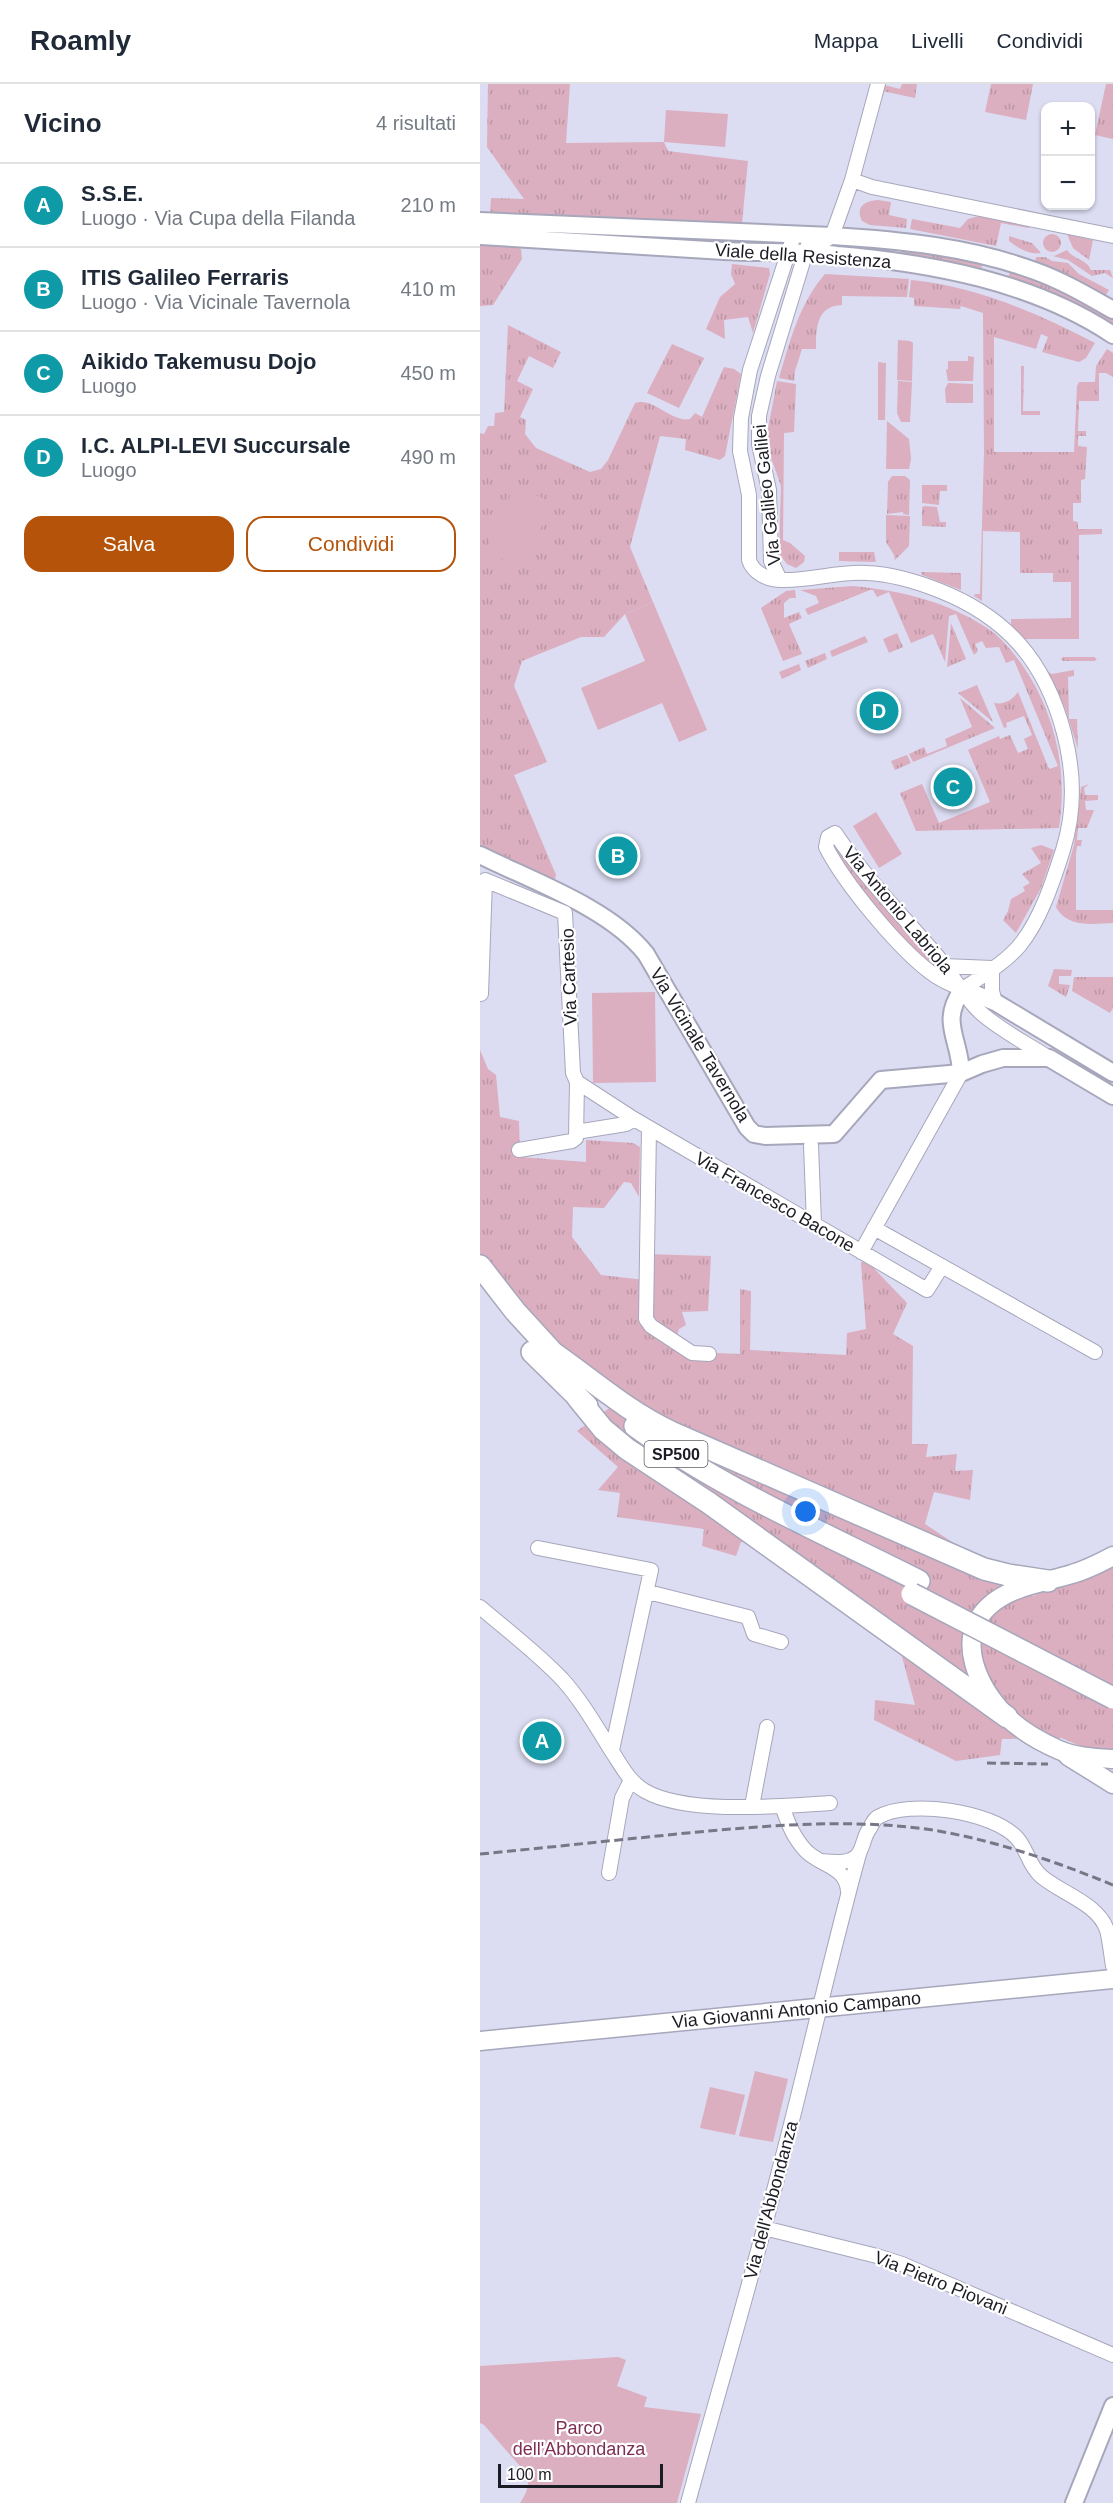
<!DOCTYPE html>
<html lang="it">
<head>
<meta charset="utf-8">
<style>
  :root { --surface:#fff; --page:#f6f6f7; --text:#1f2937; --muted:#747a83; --line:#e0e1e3; --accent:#b45309 }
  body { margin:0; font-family:Arial,sans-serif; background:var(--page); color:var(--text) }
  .controls { position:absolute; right:18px; top:18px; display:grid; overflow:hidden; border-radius:12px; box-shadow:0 2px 4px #0004 }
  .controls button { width:54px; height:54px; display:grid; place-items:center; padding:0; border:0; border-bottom:2px solid var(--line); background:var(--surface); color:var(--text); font:30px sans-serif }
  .scale { position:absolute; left:18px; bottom:15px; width:165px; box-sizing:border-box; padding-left:6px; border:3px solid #1c1c24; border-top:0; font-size:16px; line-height:21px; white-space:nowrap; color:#1c1c24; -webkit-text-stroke:4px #fff; paint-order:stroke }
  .you { position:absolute; left:326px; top:1428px; width:21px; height:21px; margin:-15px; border:4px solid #fff; border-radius:50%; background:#1a73e8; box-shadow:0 0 0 9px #1a73e833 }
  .badge { display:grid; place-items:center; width:39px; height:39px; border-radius:50%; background:var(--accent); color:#fff; font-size:20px; font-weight:700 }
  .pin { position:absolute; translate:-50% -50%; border:3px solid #fff; box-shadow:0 2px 6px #0006 }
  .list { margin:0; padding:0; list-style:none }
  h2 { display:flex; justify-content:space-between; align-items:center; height:78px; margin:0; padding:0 24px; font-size:26px }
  h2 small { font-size:20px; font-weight:400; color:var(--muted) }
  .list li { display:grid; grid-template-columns:39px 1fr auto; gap:18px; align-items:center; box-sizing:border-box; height:84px; padding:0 24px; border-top:2px solid var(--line) }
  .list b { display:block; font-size:22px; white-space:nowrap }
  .list p { margin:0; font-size:20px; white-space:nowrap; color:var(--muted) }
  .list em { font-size:20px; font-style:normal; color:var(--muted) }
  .actions { display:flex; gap:12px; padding:18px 24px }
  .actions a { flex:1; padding:14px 0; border:2px solid var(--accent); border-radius:18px; text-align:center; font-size:21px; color:var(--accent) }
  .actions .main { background:var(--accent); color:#fff }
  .map { position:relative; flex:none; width:633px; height:2419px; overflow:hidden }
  header { display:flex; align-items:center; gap:36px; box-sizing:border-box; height:84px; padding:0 30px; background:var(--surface); border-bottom:2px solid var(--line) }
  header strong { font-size:28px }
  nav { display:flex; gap:33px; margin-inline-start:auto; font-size:21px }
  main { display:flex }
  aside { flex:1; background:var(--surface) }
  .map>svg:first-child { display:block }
  .grass { fill:url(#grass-tufts) }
  .green { fill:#dbafbf }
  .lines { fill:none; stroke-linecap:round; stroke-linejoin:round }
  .minor-casing { stroke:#a7a7bc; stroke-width:16 }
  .tertiary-casing { stroke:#a7a7bc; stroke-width:20 }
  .secondary-casing { stroke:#a7a7bc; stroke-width:21 }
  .trunk-casing { stroke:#a7a7bc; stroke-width:24 }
  .minor { stroke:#fff; stroke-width:14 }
  .tertiary { stroke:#fff; stroke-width:16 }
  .secondary { stroke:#fff; stroke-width:18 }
  .trunk { stroke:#fff; stroke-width:21 }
  .rail { stroke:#777786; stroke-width:3; stroke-dasharray:9 4.5; stroke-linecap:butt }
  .trunk-bridge-casing { stroke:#a7a7bc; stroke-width:24; stroke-linecap:butt }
  .trunk-bridge { stroke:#fff; stroke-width:21 }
  .labels { text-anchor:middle; stroke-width:4.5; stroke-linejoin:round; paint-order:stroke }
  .shield { fill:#fff; stroke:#606066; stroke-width:1.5 }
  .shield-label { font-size:16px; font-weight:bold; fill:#1c1c24 }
  .street-label { font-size:18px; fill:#1c1c24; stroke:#fff }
  .park-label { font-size:18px; fill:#7e2e53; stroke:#fff }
</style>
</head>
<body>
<header>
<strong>Roamly</strong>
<nav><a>Mappa</a><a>Livelli</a><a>Condividi</a></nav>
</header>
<main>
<aside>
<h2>Vicino<small>4 risultati</small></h2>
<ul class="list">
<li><span class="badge" style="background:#0f9aa8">A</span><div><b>S.S.E.</b><p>Luogo · Via Cupa della Filanda</p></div><em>210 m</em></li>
<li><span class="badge" style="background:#0f9aa8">B</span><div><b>ITIS Galileo Ferraris</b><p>Luogo · Via Vicinale Tavernola</p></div><em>410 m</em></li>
<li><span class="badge" style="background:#0f9aa8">C</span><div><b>Aikido Takemusu Dojo</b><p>Luogo</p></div><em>450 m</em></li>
<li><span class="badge" style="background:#0f9aa8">D</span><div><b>I.C. ALPI-LEVI Succursale</b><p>Luogo</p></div><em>490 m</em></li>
</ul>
<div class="actions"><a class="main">Salva</a><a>Condividi</a></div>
</aside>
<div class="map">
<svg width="633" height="2419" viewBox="0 0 633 2419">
  <defs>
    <pattern id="grass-tufts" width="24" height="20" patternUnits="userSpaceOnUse" patternTransform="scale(1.5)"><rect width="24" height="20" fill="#dbafbf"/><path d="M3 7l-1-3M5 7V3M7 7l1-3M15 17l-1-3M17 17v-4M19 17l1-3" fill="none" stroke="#bb96a4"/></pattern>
  </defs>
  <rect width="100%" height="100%" fill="#dcdcf2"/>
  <path class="grass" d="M8 0H90L86 59 184 58 188 67 268 77 262 139 112 135 10 129 11 114 44 115 7 63Z
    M422 0H437L435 14 402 7 404 1 420 5Z
    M511 0H553L546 36 505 28Z
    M626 0H633V55L615 51Z
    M398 116 411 118 409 131 427 135 426 144 390 141 382 137C375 122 385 117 398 116Z
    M499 132 549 142V144L521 139 516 162 430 145 432 135 480 144 488 135Z
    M563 159a9 9 0 1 1 18 0a9 9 0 1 1-18 0Z
    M587 150 613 156 609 176 593 164Z
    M529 152 552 159 561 169C549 171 538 164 529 157Z
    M0 156 28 159 41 165 42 175 13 221 0 222V238Z
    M421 165 461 170 503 179 501 186 460 176 421 171Z
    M587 166C594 176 607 175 611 186H630L633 194 625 189 612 192 588 176 569 171 574 172Z
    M556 173H565L572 177 588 179 599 190 629 206 626 211 555 178Z
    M252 180 289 184 290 190 273 249 268 233 244 236 245 255 226 245 240 213 255 200 251 190Z
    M530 187 582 206 633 234V242L528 194Z
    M345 190 429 195 427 213 362 212V221C336 222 336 245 336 265H322L315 287 314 297 299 294C310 257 319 220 345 190Z
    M431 196C495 202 558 229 615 259L606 274 599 278 562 268 568 253 561 250 556 265 514 253V368H594L597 302 599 298H615L616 282 627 265 633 269V293L626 289H619V317H599L598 347H606V352H598V362L607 363 605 395 601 396V419H593V437L598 438V445H622V450L599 451V489H540V448L503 447 502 517 494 512 495 510H500L504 368 503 229 481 222 480 225 434 222V214L429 213Z
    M28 241 81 268 73 284 49 272 37 297 53 305 40 333 46 336 45 350 56 364 110 388 121 385 128 376 155 319C174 313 191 339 210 335L215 329 222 333 244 283 254 285 261 290 245 372 240 376 205 366 206 355 180 352 150 463 173 518 145 530 124 553H101L42 577 34 602 67 678 34 691 76 791 75 795 72 796 0 762V349L4 350 8 342H14L15 329 24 328Z
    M192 260 224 274 199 324 167 309Z
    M541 282H544L543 327H560V331H541Z
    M297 297 316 300 314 348 304 349 303 456 310 459 325 472 324 478 316 484 307 480 299 470 301 402 288 365 287 350Z
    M412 392H425L430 396 429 431 423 430V428L407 430 408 398Z
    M442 401H467V407H460L459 421 442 419Z
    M445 422 457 423 460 438H466V443L442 442V423Z
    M406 431 430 432 429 462 415 476 414 471 406 458Z
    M359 468H394L396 478 359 477Z
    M441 488 481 489V506L442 491Z
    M372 502C419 506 470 518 510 546 522 554 532 568 541 579 575 628 588 685 579 744L436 747 420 709 442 700 459 739 510 718 488 666 519 652 520 655 530 651 538 669 548 665 544 655 552 651 544 632 526 639 527 643 524 644 514 619C525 621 532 616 538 608L569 685 578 682 534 576 526 579 519 563 506 564 502 557 495 560 498 567 494 571 476 530 469 532 465 578 453 550 431 559 409 508 397 513 393 506H390L328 531 325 525 339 519 336 512 320 506Z
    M315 506 316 514H310L304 519V534L319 528 322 534 309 540 322 570 303 577 281 524 306 507Z
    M471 539 486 575 467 583Z
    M417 549 423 563 409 569 403 555Z
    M385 552 388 558 352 573 350 567Z
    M345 569 347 575 328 584 325 577Z
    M583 573H614L617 575 614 577H583L581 575Z
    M319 580 321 586 302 595 299 588Z
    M594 586V592L588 593 589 635H597L598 665 585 624 566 587 572 590Z
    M497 601 513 638 478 609Z
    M480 614 515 644 433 678 429 670 444 663 447 670 467 662 465 655 492 643Z
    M427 671 431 679 415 686 411 677Z
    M609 700 604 704 605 711H618V716L605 717 606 726H614L607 744H598L597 756H602L601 762H597L596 770V826H633V839C613 840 587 844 576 823L594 761 601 703Z
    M353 759 398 817 450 872 455 881 453 882C413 848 382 806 352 764Z
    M561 761 574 766 561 804 536 849 523 836 528 827 531 815 545 807 543 803 550 799 542 790 561 779 551 764Z
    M574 885 592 886 591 892H579V900L590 901 586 913 568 902Z
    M594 893H633V924L630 929 592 907Z
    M0 966 8 985 16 991 20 1033 39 1037 40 1073 106 1078V1056L153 1059 160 1063 159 1113 151 1099 144 1098 124 1124 93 1123 92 1153 121 1191 165 1196 166 1170 231 1172 228 1227 202 1228 206 1241 199 1245 195 1257 211 1268 260 1270V1205L271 1207 270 1266 366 1271 367 1249 386 1245 381 1179 385 1175 427 1219 413 1250 433 1262 432 1360H448L446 1373 477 1370 475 1387 493 1386 490 1416 454 1408 445 1440 553 1512 633 1477V1677L582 1654 522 1655 520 1671 476 1677 394 1636 395 1616 435 1621 421 1569 274 1458H261L256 1472 222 1462 224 1445 137 1433 140 1409 118 1406 138 1383 97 1347 142 1315 100 1281 19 1201 0 1172Z"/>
  <path class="green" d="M186 26 248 30 245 63 184 58Z
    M418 256 430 257 433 259 432 297 417 296Z
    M488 272 494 273 493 297H468L466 286 468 285V277H488Z
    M398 278 406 279 405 336H398Z
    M418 297 432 298 430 338H421L417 329Z
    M468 299 493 300V319H466L465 305Z
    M407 337 429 355 431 375 429 385H406Z
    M34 402 72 418 44 484 6 468Z
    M573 489H599V555H544L531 541V535L591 534V498H573Z
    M173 518 227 646 199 658 182 619 118 646 101 604 165 577 145 530Z
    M396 728 422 770 399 784 373 742Z
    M175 908 176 998 113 999 112 909Z
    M275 1987 308 1995 293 2058 259 2052Z
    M230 2003 265 2011 255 2051 220 2044Z
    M138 2273 146 2276 137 2302 167 2313 164 2323 221 2330 197 2419H40C47 2408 51 2400 45 2388L4 2341 0 2339V2282Z"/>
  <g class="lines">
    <g class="minor-casing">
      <path id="minor" d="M372 96 392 103 633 152
        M314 151 270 286 261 334 260 367 269 411V476C273 489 288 496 301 496 330 497 359 487 387 489 412 490 435 497 458 506 527 533 565 577 584 649 594 687 595 728 583 766 573 797 561 835 540 861 525 879 502 892 483 905
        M325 170 352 152 372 96 398 0
        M300 496 291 477 289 406 279 360V332L288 292 328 161
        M464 882 512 884
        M512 884V907L515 918
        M483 905C472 901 460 896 450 888 417 863 365 800 346 763L348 753 355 749C385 794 423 832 458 873 472 890 483 912 500 928 520 946 546 959 569 974
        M1 910 5 796 85 829 93 989 97 998 96 1054 92 1057 39 1066
        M97 998 154 1035 447 1206 462 1182
        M169 1044 166 1235 171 1242 212 1269 229 1270
        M96 1048 146 1040 154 1035
        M331 1061 334 1140
        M394 1144 615 1268
        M381 1168 481 989
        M58 1464 171 1486 132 1666
        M168 1508 268 1533 274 1550 301 1558
        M0 1523C27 1546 57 1569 82 1595 101 1616 116 1642 131 1666 141 1681 149 1698 165 1707 207 1731 301 1722 350 1719
        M272 1722 287 1643
        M302 1722C308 1739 313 1753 326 1767 341 1782 366 1782 368 1807
        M341 1777C352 1778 372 1781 379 1769 384 1761 384 1751 390 1744 392 1740 394 1735 398 1733 429 1715 512 1727 537 1754 547 1765 549 1782 561 1792 580 1809 618 1819 627 1846 630 1858 631 1870 633 1882
        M129 1789 142 1714 151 1696
        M284 2144 397 2172 422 2180 633 2271
        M208 2419C238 2308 271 2198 299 2087 327 1981 350 1875 379 1770"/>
    </g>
    <g class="tertiary-casing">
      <path id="tertiary" d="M0 137 352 152C420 156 490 163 555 187 583 197 608 212 633 226
        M0 152C81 157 163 162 244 167 282 169 320 167 357 171 451 179 554 198 633 251
        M0 771C52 797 130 824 166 870L267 1043 274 1050 285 1052 354 1050 401 996 481 989 502 980 523 974H569L633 1012
        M481 989C480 954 459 938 483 905L515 918 633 989
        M594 2419 633 2322"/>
    </g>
    <g class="secondary-casing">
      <g id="secondary">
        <path d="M633 1472C620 1479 606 1486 592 1490 563 1499 530 1502 508 1523 474 1556 499 1604 526 1632 540 1646 561 1658 579 1666 595 1673 616 1674 633 1675"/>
        <path d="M588 1672 633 1700"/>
        <path id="s1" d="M0 1957 633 1895"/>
      </g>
    </g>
    <g class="trunk-casing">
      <path id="trunk" d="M0 1182 35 1227 78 1274
        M69 1266C110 1294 146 1327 191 1348L504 1485 528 1491 568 1497
        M52 1268 107 1322
        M97 1313 123 1345 147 1365 229 1419 527 1633
        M155 1342C242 1405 344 1449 439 1497"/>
    </g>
    <use href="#minor" class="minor"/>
    <use href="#tertiary" class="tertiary"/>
    <use href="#secondary" class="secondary"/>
    <use href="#trunk" class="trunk"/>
    <path class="rail" d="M507 1679 568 1680
      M0 1770C73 1763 145 1755 218 1748 294 1741 370 1735 446 1745 511 1755 572 1776 633 1801"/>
    <g class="trunk-bridge-casing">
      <path id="trunk-bridge" d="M432 1510 633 1614"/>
    </g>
    <use href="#trunk-bridge" class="trunk-bridge"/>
  </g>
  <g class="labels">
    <rect class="shield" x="164.5" y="1357" width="63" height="26" rx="4.5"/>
    <g class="shield-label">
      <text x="196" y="1376">SP500</text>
    </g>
    <g class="street-label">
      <text transform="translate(323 172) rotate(4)" y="6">Viale della Resistenza</text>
      <text transform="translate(287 411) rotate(-96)" y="6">Via Galileo Galilei</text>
      <text transform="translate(418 826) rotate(50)" y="6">Via Antonio Labriola</text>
      <text transform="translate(89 893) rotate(-92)" y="6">Via Cartesio</text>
      <text transform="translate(220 961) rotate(59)" y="6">Via Vicinale Tavernola</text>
      <text transform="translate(295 1118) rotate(30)" y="6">Via Francesco Bacone</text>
      <text dy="6" stroke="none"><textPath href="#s1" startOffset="318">Via Giovanni Antonio Campano</textPath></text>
      <text transform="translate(291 2116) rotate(-75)" y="6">Via dell'Abbondanza</text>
      <text transform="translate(461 2199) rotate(22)" y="6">Via Pietro Piovani</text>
    </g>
    <g class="park-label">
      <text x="99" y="2350">Parco<tspan x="99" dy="21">dell'Abbondanza</tspan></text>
    </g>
  </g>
</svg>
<div class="controls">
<button>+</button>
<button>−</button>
</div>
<div class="scale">100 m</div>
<div class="you"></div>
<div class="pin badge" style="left:62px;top:1657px;background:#0f9aa8">A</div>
<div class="pin badge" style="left:138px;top:772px;background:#0f9aa8">B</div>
<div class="pin badge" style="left:473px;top:703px;background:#0f9aa8">C</div>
<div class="pin badge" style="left:399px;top:627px;background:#0f9aa8">D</div>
</div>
</main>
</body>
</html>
